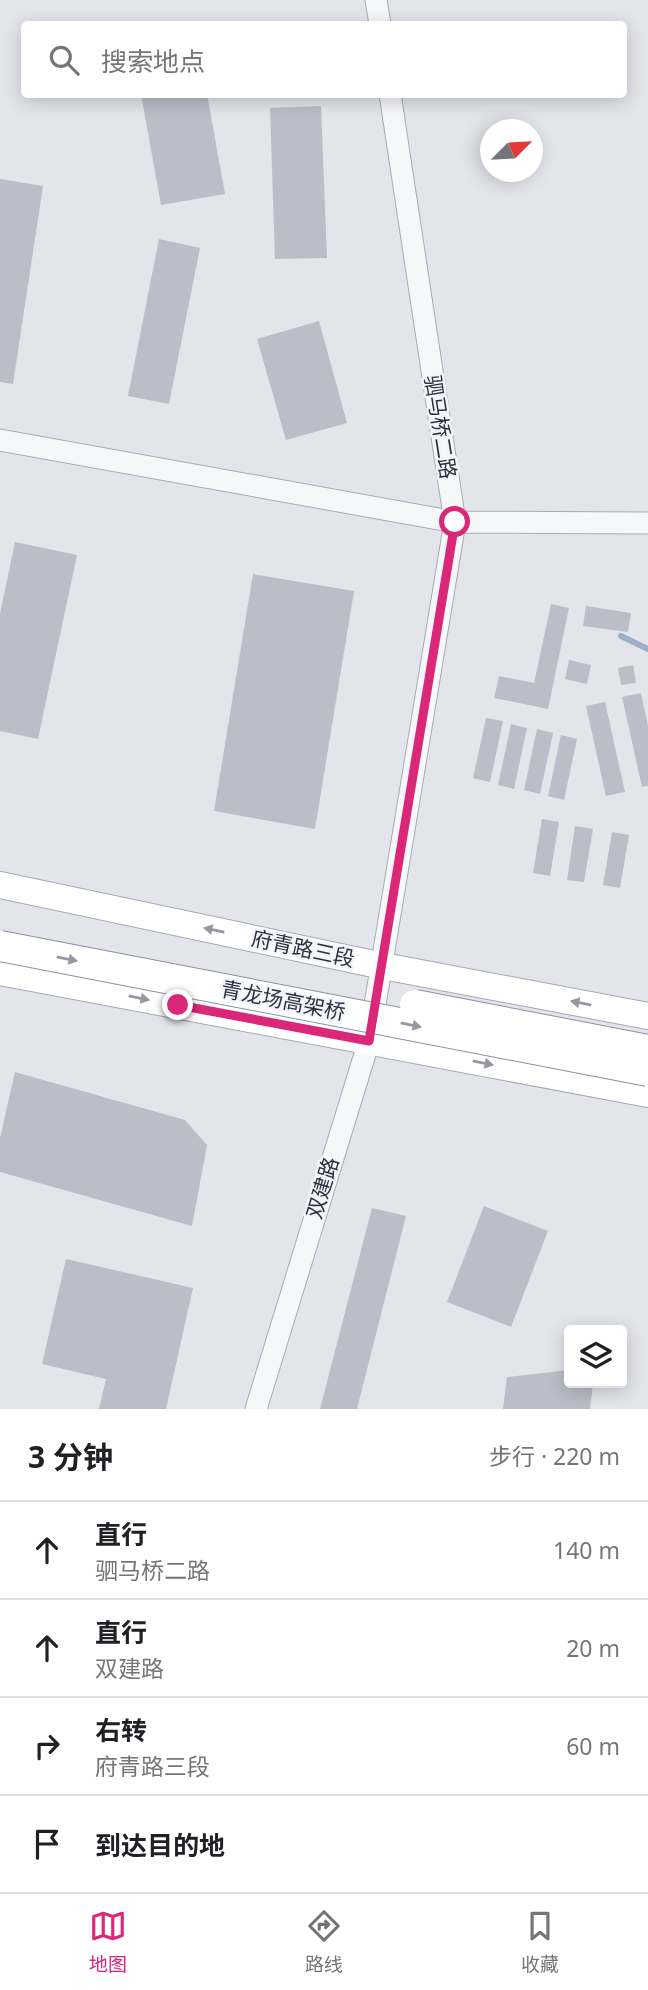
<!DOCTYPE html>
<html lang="zh">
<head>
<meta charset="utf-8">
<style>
  :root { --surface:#fff; --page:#f2f2f2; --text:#202124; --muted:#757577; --line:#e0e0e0; --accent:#db2777 }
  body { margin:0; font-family:"Noto Sans","Noto Sans SC",sans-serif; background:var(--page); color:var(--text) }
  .controls { position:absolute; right:21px; bottom:21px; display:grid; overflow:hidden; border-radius:7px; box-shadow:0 4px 18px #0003 }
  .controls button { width:63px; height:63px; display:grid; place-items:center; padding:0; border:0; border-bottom:2px solid var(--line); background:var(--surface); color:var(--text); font:35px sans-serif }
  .compass { position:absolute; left:480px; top:119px; width:63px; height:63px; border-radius:50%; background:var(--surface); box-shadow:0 4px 18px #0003; rotate:66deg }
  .stop { position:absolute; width:21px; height:21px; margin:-16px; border:5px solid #db2777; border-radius:50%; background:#fff }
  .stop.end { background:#db2777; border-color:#fff; box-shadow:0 2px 7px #0008 }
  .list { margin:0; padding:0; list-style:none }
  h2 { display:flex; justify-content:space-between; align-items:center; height:91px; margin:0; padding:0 28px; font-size:30px }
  h2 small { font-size:23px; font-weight:400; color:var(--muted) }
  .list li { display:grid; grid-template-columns:46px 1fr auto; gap:21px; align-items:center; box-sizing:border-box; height:98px; padding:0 28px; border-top:2px solid var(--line) }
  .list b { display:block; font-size:26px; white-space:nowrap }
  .list p { margin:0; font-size:23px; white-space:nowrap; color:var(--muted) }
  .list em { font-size:23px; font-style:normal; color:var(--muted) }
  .icon { flex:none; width:38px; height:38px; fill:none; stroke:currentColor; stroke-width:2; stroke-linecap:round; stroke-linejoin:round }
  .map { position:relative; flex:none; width:648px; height:1409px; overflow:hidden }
  .search { position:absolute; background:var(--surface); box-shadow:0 4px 18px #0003; left:21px; right:21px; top:21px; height:77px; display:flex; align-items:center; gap:18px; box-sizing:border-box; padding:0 24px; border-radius:7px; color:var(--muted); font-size:26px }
  .sheet { height:483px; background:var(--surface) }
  nav { display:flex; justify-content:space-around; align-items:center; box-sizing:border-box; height:98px; border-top:2px solid var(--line); background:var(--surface); font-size:19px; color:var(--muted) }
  nav a { display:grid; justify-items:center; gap:4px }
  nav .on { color:var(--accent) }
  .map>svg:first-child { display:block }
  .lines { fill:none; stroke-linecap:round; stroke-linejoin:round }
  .stream { stroke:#a0afc9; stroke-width:6 }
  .building { fill:#bbbec8 }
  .minor-casing { stroke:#a8abb5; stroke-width:23 }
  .major-casing { stroke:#a3a9b6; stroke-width:28 }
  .minor { stroke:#f6f7f9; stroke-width:21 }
  .major { stroke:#fff; stroke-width:26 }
  .highway-bridge-casing { stroke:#8b91a1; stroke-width:32; stroke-linecap:butt }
  .highway-bridge { stroke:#fff; stroke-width:30 }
  .oneway { fill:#9598a1 }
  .route { stroke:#db2777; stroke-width:9 }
  .labels { text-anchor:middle; stroke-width:5; stroke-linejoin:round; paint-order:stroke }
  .street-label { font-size:21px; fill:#2b3143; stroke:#f3f5f8 }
</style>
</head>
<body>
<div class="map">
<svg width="648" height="1409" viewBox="0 0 648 1409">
  <rect width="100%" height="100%" fill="#e3e5eb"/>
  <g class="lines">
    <path class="stream" d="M621 636 648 649"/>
  </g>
  <path class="building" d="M141 94H207L225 194 161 205Z
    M321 106 327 258 275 259 270 108Z
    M0 179 43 186 13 384 0 382Z
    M159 239 200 248 169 404 128 396Z
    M319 321 347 423 286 440 257 339Z
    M15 542 77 555 38 739 0 731V614Z
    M253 574 354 591 315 829 214 811Z
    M551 604 569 608 548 709 494 698 499 676 534 683Z
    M586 606 631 613 628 632 583 626Z
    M569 660 591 665 587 684 565 679Z
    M633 665 636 683 621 685 618 668Z
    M641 693 648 726V786L642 787 622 697Z
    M605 702 625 792 606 796 586 706Z
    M486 718 503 721 490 782 473 778Z
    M511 724 527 728 514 789 498 785Z
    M537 729 553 733 540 794 524 790Z
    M561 735 577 739 564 800 548 796Z
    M542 819 559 822 550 876 533 873Z
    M575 826 593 829 584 882 567 880Z
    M612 832 629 835 620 888 603 885Z
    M15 1072 185 1120 207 1145 192 1226 0 1172V1138Z
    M484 1206 548 1231 511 1327 447 1302Z
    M372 1208 406 1216 357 1409H320Z
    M66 1259 193 1288 166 1409H99L106 1379 42 1364Z
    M569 1370V1383H593L590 1409H503L507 1377Z"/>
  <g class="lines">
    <g class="minor-casing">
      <path id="minor" d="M376 0 380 24
        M0 440 455 522 648 523
        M256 1409 369 1041 455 522 390 94"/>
    </g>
    <g class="major-casing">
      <path id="major" d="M0 885 383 966 648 1016
        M0 972 648 1094"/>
    </g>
    <use href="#minor" class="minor"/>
    <use href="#major" class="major"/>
    <g class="highway-bridge-casing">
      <path id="highway-bridge" d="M0 946 648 1071
        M415 1005 648 1050"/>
    </g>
    <use href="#highway-bridge" class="highway-bridge"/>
  </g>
  <defs><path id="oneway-solid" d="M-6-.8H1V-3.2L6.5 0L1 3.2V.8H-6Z" transform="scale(1.75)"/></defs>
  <g class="oneway">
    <use href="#oneway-solid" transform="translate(214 930) rotate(-168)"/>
    <use href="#oneway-solid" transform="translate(67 959) rotate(11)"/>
    <use href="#oneway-solid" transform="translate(139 998) rotate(11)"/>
    <use href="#oneway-solid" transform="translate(581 1003) rotate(-169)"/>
    <use href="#oneway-solid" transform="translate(411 1025) rotate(11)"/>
    <use href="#oneway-solid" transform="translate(483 1063) rotate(11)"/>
  </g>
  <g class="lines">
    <path class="route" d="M178 1005 369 1041 455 522"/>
  </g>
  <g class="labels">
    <g class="street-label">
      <text transform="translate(440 427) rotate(81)" y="7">驷马桥二路</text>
      <text transform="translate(303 949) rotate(12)" y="7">府青路三段</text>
      <text transform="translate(283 1001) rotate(11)" y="7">青龙场高架桥</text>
      <text transform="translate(323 1188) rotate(-73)" y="7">双建路</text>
    </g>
  </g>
</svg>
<div class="controls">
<button><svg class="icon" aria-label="layers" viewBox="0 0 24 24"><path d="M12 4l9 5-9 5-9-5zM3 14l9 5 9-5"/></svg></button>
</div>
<svg class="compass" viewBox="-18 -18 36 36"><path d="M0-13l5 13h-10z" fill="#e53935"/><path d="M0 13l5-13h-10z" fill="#757577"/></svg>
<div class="stop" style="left:455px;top:522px"></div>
<div class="stop end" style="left:178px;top:1005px"></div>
<div class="search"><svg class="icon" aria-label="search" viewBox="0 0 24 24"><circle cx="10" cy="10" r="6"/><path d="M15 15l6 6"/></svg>搜索地点</div>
</div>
<section class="sheet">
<h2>3 分钟<small>步行 · 220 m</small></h2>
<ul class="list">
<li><svg class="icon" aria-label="ahead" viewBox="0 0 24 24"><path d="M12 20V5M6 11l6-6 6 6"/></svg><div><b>直行</b><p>驷马桥二路</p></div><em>140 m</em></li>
<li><svg class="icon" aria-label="ahead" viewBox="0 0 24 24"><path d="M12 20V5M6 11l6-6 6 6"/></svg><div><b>直行</b><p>双建路</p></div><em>20 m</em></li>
<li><svg class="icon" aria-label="right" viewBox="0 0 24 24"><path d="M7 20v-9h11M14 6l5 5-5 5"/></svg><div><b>右转</b><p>府青路三段</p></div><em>60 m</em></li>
<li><svg class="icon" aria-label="arrive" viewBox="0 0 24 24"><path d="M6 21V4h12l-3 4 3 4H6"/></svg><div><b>到达目的地</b></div></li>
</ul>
</section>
<nav>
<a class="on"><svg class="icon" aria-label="map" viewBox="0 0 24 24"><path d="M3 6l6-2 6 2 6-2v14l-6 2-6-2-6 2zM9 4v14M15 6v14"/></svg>地图</a>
<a><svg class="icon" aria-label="directions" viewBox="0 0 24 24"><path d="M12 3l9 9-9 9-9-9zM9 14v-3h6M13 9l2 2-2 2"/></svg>路线</a>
<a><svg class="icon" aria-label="saved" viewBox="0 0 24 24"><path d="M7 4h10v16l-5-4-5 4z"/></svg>收藏</a>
</nav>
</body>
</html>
